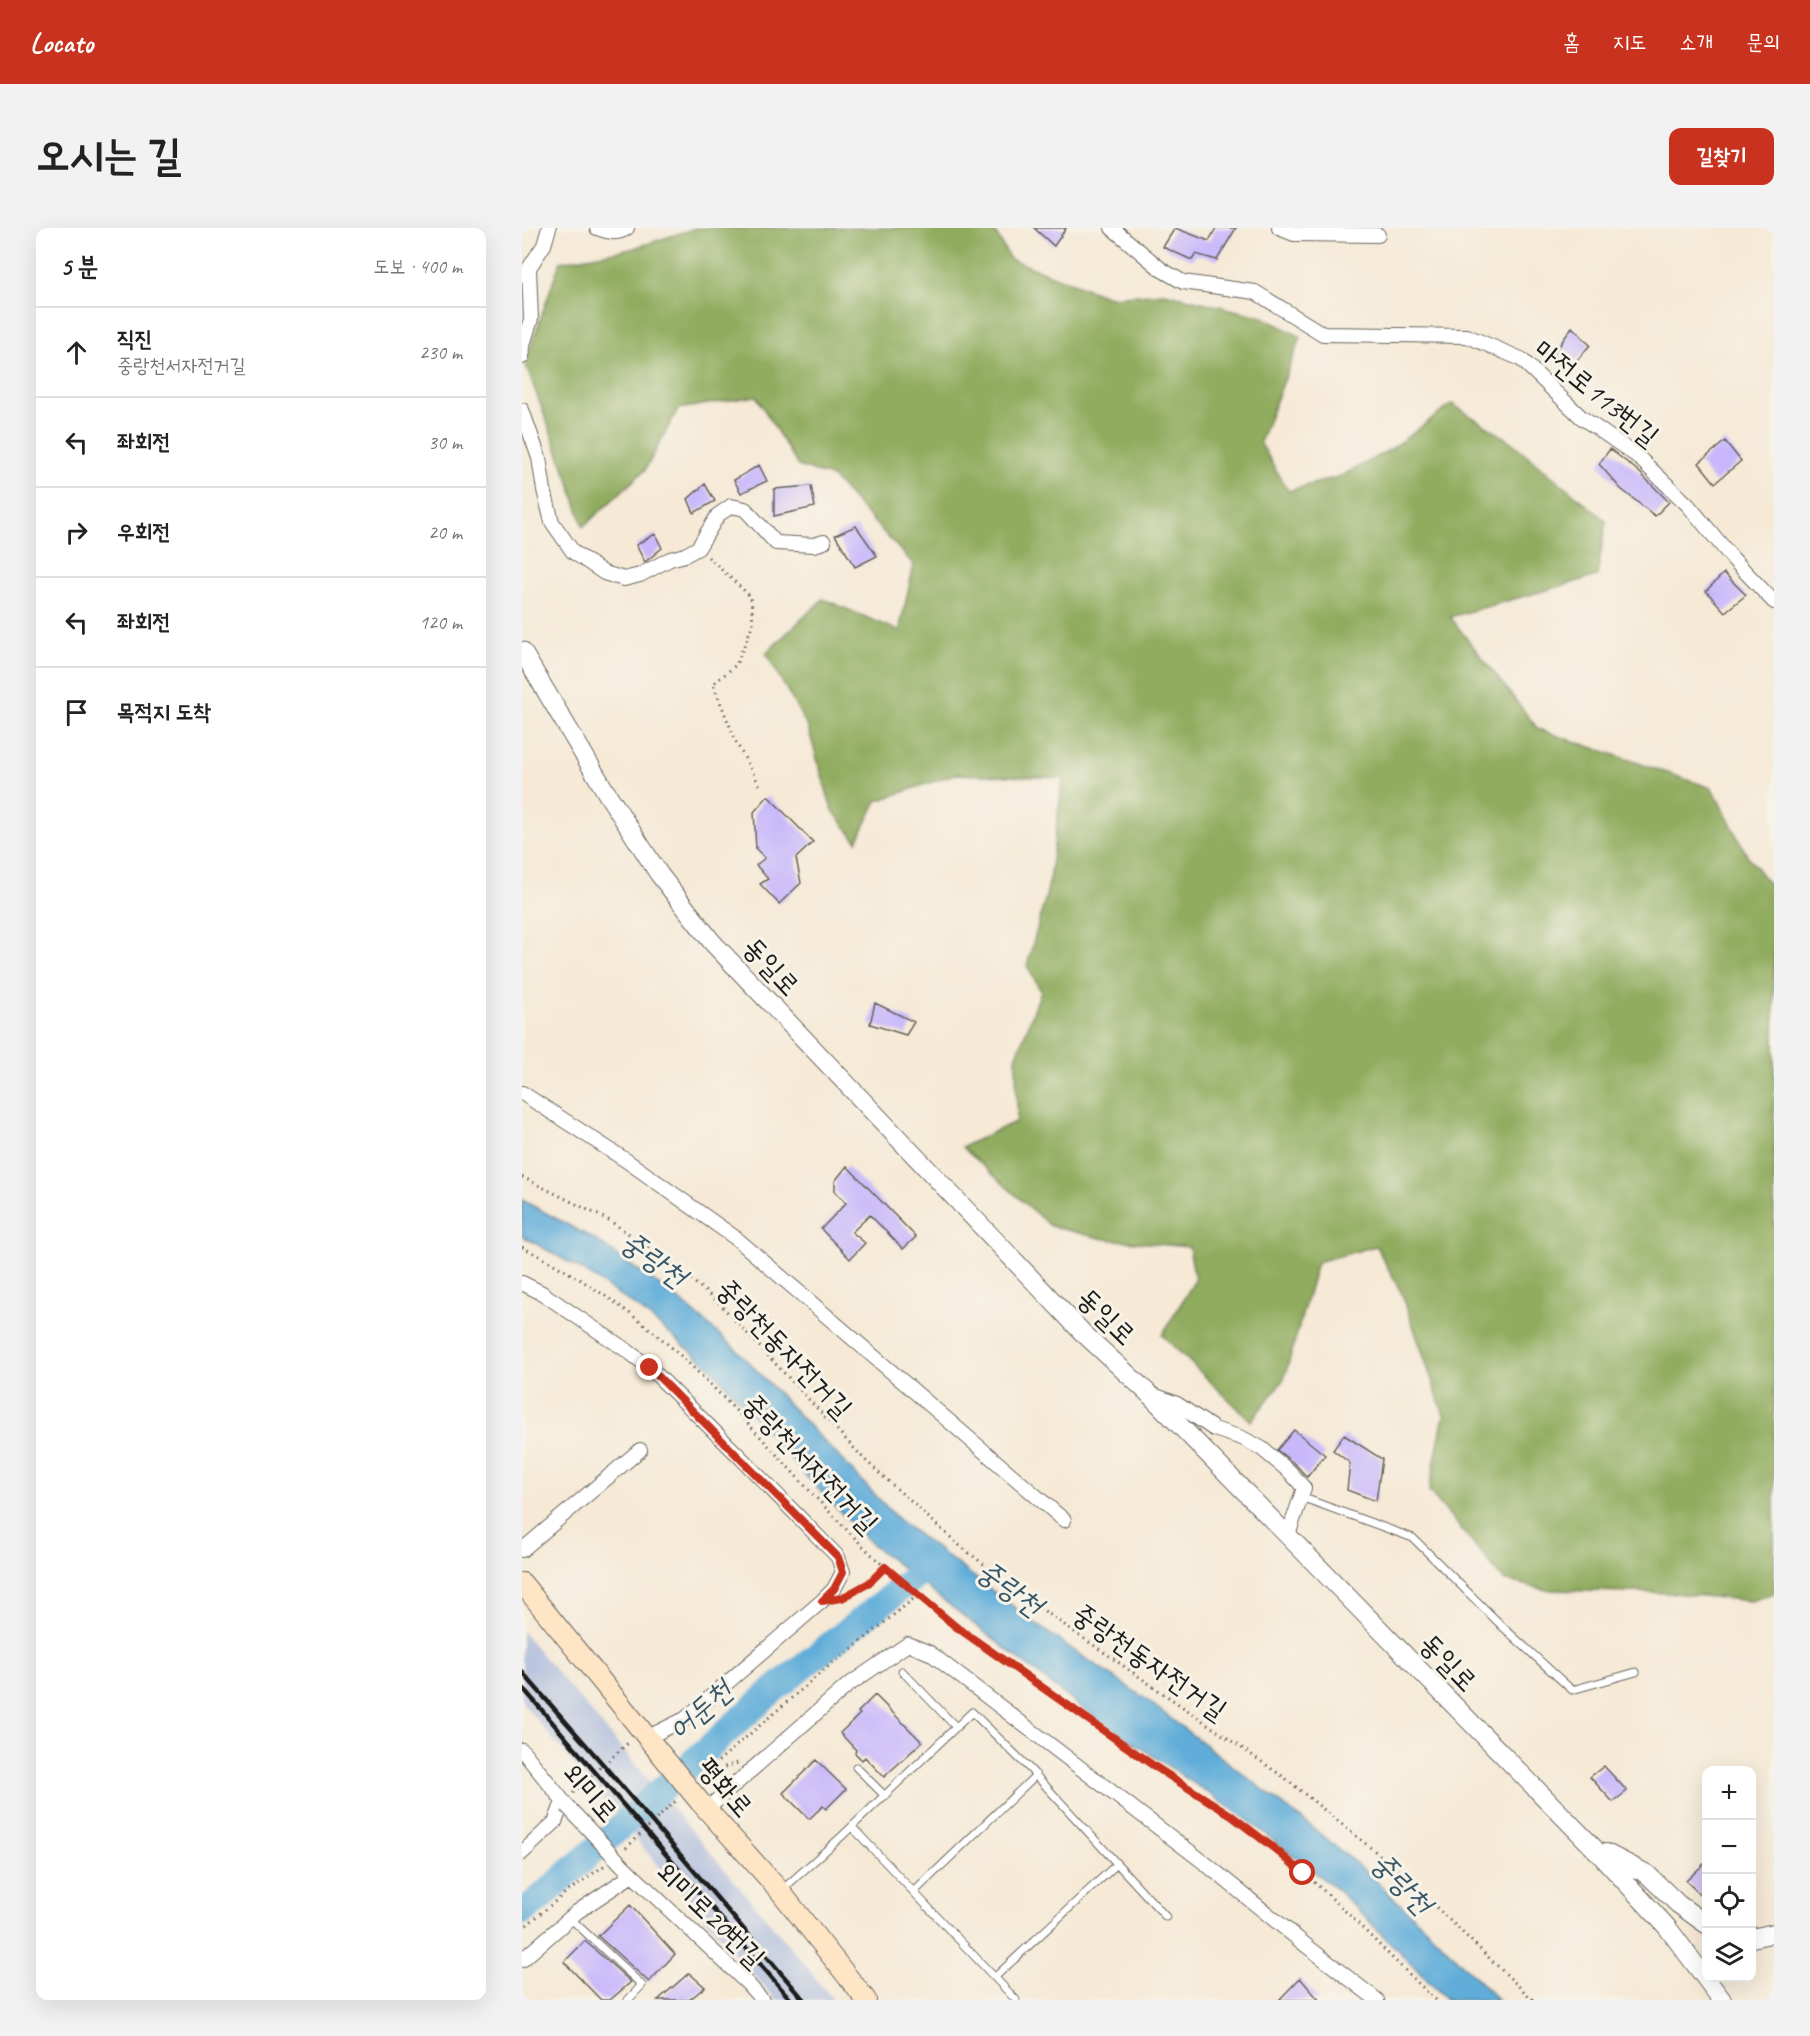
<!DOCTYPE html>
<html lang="ko">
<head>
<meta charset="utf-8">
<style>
  :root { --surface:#fff; --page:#f2f2f2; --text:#222; --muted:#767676; --line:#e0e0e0; --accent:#c8321e }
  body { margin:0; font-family:Caveat,"Poor Story",sans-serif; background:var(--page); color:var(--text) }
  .controls { position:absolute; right:18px; bottom:18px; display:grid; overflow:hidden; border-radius:12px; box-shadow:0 6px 24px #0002 }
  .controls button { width:54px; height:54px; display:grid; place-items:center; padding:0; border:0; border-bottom:2px solid var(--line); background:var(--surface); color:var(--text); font:30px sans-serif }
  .stop { position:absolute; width:18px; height:18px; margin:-14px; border:4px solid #c8321e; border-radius:50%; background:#fff }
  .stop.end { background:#c8321e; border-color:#fff; box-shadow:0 2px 6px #0008 }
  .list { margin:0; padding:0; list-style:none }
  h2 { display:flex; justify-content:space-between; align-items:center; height:78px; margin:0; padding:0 24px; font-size:26px }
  h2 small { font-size:20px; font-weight:400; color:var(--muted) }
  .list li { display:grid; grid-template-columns:39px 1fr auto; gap:18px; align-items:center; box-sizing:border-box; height:90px; padding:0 24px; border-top:2px solid var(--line) }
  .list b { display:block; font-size:22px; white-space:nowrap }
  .list p { margin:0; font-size:20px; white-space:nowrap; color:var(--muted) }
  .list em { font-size:20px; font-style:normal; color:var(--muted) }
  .icon { flex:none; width:33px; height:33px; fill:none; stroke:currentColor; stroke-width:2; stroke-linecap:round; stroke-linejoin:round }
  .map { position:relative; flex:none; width:1252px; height:1772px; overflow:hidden; border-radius:12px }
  header { display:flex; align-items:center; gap:36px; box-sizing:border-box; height:84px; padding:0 30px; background:var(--accent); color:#fff }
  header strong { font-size:28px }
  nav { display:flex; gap:33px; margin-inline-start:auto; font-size:21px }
  .intro { display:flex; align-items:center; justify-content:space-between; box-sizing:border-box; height:144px; padding:0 36px }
  h1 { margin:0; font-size:42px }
  .button { padding:15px 27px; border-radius:12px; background:var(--accent); color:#fff; font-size:21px; font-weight:700 }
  main { display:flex; gap:36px; padding:0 36px }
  aside { flex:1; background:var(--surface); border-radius:12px; box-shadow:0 6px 24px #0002 }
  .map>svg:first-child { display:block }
  .industrial { fill:#b9c4de }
  .forest { fill:#90ac5f; stroke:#56643e; stroke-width:1.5 }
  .water { fill:#60add9; stroke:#3e647a; stroke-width:1.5 }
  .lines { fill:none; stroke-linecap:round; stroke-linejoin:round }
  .river { stroke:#60add9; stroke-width:27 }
  .building { fill:#c8b8fb }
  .service-casing { stroke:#68645d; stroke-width:9 }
  .minor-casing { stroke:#68645d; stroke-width:16 }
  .tertiary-casing { stroke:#68645d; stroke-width:20 }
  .secondary-casing { stroke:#68645d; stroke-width:22 }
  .path { stroke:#68645d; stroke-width:3; stroke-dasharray:1.5 4.5; stroke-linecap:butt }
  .service { stroke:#fff; stroke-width:7 }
  .minor { stroke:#fff; stroke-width:14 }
  .tertiary { stroke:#fff; stroke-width:18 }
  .secondary { stroke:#fde5c5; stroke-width:20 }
  .rail { stroke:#1c1c1c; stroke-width:4.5 }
  .minor-bridge-casing { stroke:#68645d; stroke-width:16; stroke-linecap:butt }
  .secondary-bridge-casing { stroke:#68645d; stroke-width:22; stroke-linecap:butt }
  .minor-bridge { stroke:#fff; stroke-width:14 }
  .secondary-bridge { stroke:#fde5c5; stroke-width:20 }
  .route { stroke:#c8321e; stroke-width:8 }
  .labels { text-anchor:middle; stroke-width:6; stroke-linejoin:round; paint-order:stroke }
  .street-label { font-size:28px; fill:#1c1c1c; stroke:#f7f3e8 }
  .water-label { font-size:30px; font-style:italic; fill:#375668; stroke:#f7f3e8 }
</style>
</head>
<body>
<header>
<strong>Locato</strong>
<nav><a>홈</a><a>지도</a><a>소개</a><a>문의</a></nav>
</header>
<div class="intro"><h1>오시는 길</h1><a class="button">길찾기</a></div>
<main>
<aside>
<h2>5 분<small>도보 · 400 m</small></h2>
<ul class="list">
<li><svg class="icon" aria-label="ahead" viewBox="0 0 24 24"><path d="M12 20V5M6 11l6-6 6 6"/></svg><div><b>직진</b><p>중랑천서자전거길</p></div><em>230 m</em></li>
<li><svg class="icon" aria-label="left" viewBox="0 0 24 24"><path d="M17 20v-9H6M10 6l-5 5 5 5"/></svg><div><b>좌회전</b></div><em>30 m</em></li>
<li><svg class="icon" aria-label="right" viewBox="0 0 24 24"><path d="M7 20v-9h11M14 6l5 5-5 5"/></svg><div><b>우회전</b></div><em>20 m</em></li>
<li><svg class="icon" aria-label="left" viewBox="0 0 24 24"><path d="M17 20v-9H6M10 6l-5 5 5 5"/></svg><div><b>좌회전</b></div><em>120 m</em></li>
<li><svg class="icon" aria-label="arrive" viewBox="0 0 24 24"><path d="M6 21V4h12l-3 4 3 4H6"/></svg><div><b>목적지 도착</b></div></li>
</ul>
</aside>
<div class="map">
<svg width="1252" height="1772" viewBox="0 0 1252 1772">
  <rect width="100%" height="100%" fill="#f7f3e8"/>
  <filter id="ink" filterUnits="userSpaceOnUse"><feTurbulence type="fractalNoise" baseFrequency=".0167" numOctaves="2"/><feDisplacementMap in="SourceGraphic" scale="12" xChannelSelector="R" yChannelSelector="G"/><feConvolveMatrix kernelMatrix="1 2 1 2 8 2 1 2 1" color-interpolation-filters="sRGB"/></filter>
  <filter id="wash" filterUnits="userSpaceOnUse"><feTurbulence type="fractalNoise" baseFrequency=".008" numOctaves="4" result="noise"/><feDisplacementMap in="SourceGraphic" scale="24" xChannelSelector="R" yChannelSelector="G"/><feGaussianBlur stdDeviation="1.35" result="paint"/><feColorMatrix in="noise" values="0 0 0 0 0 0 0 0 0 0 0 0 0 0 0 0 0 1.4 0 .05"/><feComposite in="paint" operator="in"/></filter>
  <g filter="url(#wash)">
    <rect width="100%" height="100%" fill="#f6e9d6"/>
    <path class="industrial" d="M0 1403 276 1728 311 1772H254L121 1620 0 1474Z"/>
    <path class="forest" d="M174 0H471L488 31 587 69 643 65 741 89 779 109 738 214 766 263 819 248 869 221 930 176 988 213 1084 293 1075 348 928 389 1016 501 1190 560 1225 627 1252 663V1366L1229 1373 1151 1365 1025 1362 982 1352 907 1263 922 1187 880 1066 854 1018 795 1034 762 1151 729 1193 640 1107 673 1052 667 1019 582 1011 528 998 440 919 495 893 494 830 519 763 505 738 526 660 541 550 433 546 355 573 335 613 310 582 286 500 244 425 301 371 377 403 392 337 310 249 276 238 234 168 156 181 123 242 61 299 48 256 3 135 38 34 109 21Z"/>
    <path class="water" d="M0 972 72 1011 159 1073 215 1122 377 1292 525 1404 621 1469 791 1600 847 1646 915 1711 976 1772H925L819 1665 723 1590 557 1478 348 1315 281 1245 188 1139 116 1080 60 1042 0 1008Z"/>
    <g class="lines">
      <path class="river" d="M0 1684 13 1675 249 1464 393 1349 404 1336"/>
    </g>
    <g id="blocks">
      <path class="building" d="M512 0H544L532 18Z
        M653 0 687 13 694 0H714L695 32 674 26 670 32 641 19Z
        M1050 99 1068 117 1047 142 1029 130Z
        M1203 213 1219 233 1193 255 1177 235Z
        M1088 221 1116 243 1147 274 1133 288 1099 261 1077 236Z
        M237 237 245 253 219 265 212 252Z
        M183 256 193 273 172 285 166 271Z
        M289 258 293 279 252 288V261Z
        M334 298 355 328 333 339 313 307Z
        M133 306 140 320 123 334 114 317Z
        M1202 345 1224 367 1203 384 1184 363Z
        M246 568 291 614 274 630 279 655 257 676 238 656 246 651 234 637 243 630 234 621 232 584Z
        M353 775 392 794 384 807 348 796Z
        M325 938 394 1009 381 1021 348 987 330 1004 343 1015 328 1031 299 1001 324 975 313 963V953Z
        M772 1202 803 1227 785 1249 774 1237 755 1222Z
        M822 1207 860 1231 854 1273 825 1262 828 1235 811 1222Z
        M353 1467 400 1514 362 1549 343 1529 340 1532 333 1525 334 1522 318 1505 338 1486 336 1484Z
        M294 1532 324 1561 304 1581 301 1578 287 1591 261 1565Z
        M1082 1538 1105 1563 1091 1574 1068 1549Z
        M1185 1633V1673L1164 1653Z
        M108 1677 153 1726 127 1754 76 1708Z
        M63 1713 109 1754 88 1772H79L42 1734Z
        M167 1745 183 1759 167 1772H136Z
        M778 1750 797 1772H757Z"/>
    </g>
  </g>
  <g filter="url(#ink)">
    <use href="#blocks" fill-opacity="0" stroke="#68645d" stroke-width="1.5"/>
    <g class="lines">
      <g class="service-casing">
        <path id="service" d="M779 1269 891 1310 982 1400 1050 1462 1114 1444
          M380 1443 434 1499
          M334 1539 363 1568
          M330 1599 494 1772
          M260 1662 320 1608 450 1484 508 1541 644 1689
          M393 1663 514 1547
          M48 1690 120 1757 106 1772
          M473 1749 595 1636"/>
      </g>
      <g class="minor-casing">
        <path id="minor" d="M75 0C86 4 95 7 105 0
          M590 0 640 42 661 54 733 64 801 106 945 108 999 131 1059 189 1115 228 1166 277 1211 331 1252 374
          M757 0 772 6 856 7
          M5 49 7 40 22 17 27 0
          M0 129 1 117 9 91 7 40
          M0 182 17 230 22 262 30 294 51 324 82 345 102 351 118 347 148 331 163 327 176 320 196 287 209 278 223 281 254 315 292 317 302 314
          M0 865 105 933 215 1011 542 1292
          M0 1055 20 1065 107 1124 128 1140 216 1227 316 1329 321 1344 312 1361 300 1373 163 1491 124 1510
          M629 1166 655 1176 692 1201 720 1210 739 1220 768 1244 782 1260 766 1307
          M0 1322 118 1222
          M0 1522 45 1578
          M185 1581 325 1458 386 1416 408 1425 455 1461 684 1636 786 1719 855 1772
          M0 1625 33 1594 41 1574
          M101 1638 226 1756 240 1772
          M0 1732 55 1684 110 1647"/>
      </g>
      <g class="tertiary-casing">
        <path id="tertiary" d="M0 423 84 564 137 646 190 714 560 1104 625 1164 1072 1620 1145 1699 1200 1772
          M1084 1625 1125 1646 1156 1676 1184 1696
          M1230 1710 1252 1705"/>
      </g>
      <g class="secondary-casing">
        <path id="secondary" d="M0 1355 133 1519
          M178 1574 258 1663 344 1772"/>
      </g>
      <path class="path" d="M186 329 229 369 231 396 214 437 191 456 215 516 239 560
        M0 949 88 993 152 1037 198 1076 343 1232 437 1317 518 1380 763 1550 871 1638 1011 1772
        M0 1019C53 1046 104 1079 149 1119 236 1197 306 1294 397 1369 438 1404 482 1434 527 1465 563 1490 598 1515 635 1540 675 1566 716 1591 753 1621 811 1666 860 1722 914 1772
        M326 1366 347 1355 363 1339
        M185 1544 216 1535
        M178 1549 309 1436 325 1425 395 1368
        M51 1565 107 1514
        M104 1620 156 1571
        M0 1701 42 1666 83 1637"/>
      <use href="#service" class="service"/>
      <use href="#minor" class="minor"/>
      <use href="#tertiary" class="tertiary"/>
      <use href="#secondary" class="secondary"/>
      <path class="rail" d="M0 1444 79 1534 282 1772
        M0 1459 269 1772"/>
      <g class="minor-bridge-casing">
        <path id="minor-bridge" d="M45 1578 101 1638"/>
      </g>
      <g class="secondary-bridge-casing">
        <path id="secondary-bridge" d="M133 1519 178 1574"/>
      </g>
      <use href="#minor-bridge" class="minor-bridge"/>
      <use href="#secondary-bridge" class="secondary-bridge"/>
    </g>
  </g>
  <g class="lines" filter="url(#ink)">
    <path class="route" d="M128 1140 316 1329 321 1344 312 1361 300 1373 320 1370 347 1355 363 1339 433 1398 632 1538 707 1586 753 1621 781 1645"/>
  </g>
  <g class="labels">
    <g class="street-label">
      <text transform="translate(1075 164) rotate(39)" y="10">마전로113번길</text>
      <text transform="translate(250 738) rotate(47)" y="10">동일로</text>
      <text transform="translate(585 1088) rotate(44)" y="10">동일로</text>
      <text transform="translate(263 1120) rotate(46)" y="10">중랑천동자전거길</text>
      <text transform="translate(289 1235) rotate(46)" y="10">중랑천서자전거길</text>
      <text transform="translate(628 1433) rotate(35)" y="10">중랑천동자전거길</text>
      <text transform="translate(927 1434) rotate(46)" y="10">동일로</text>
      <text transform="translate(204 1559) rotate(49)" y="10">평화로</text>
      <text transform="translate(69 1564) rotate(49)" y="10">외미로</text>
      <text transform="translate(189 1686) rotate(44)" y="10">외미로20번길</text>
    </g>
    <g class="water-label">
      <text transform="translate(132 1031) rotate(36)" y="10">중랑천</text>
      <text transform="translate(488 1360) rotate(36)" y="10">중랑천</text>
      <text transform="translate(178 1482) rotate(-41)" y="10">어둔천</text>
      <text transform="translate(880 1655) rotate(46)" y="10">중랑천</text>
    </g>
  </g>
</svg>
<div class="controls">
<button>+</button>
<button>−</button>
<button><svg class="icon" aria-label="locate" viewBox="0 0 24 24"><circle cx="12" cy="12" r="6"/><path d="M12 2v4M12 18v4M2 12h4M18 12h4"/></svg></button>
<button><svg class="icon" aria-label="layers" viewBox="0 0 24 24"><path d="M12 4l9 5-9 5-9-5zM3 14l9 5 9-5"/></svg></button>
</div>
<div class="stop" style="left:781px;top:1645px"></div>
<div class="stop end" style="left:128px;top:1140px"></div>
</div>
</main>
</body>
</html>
